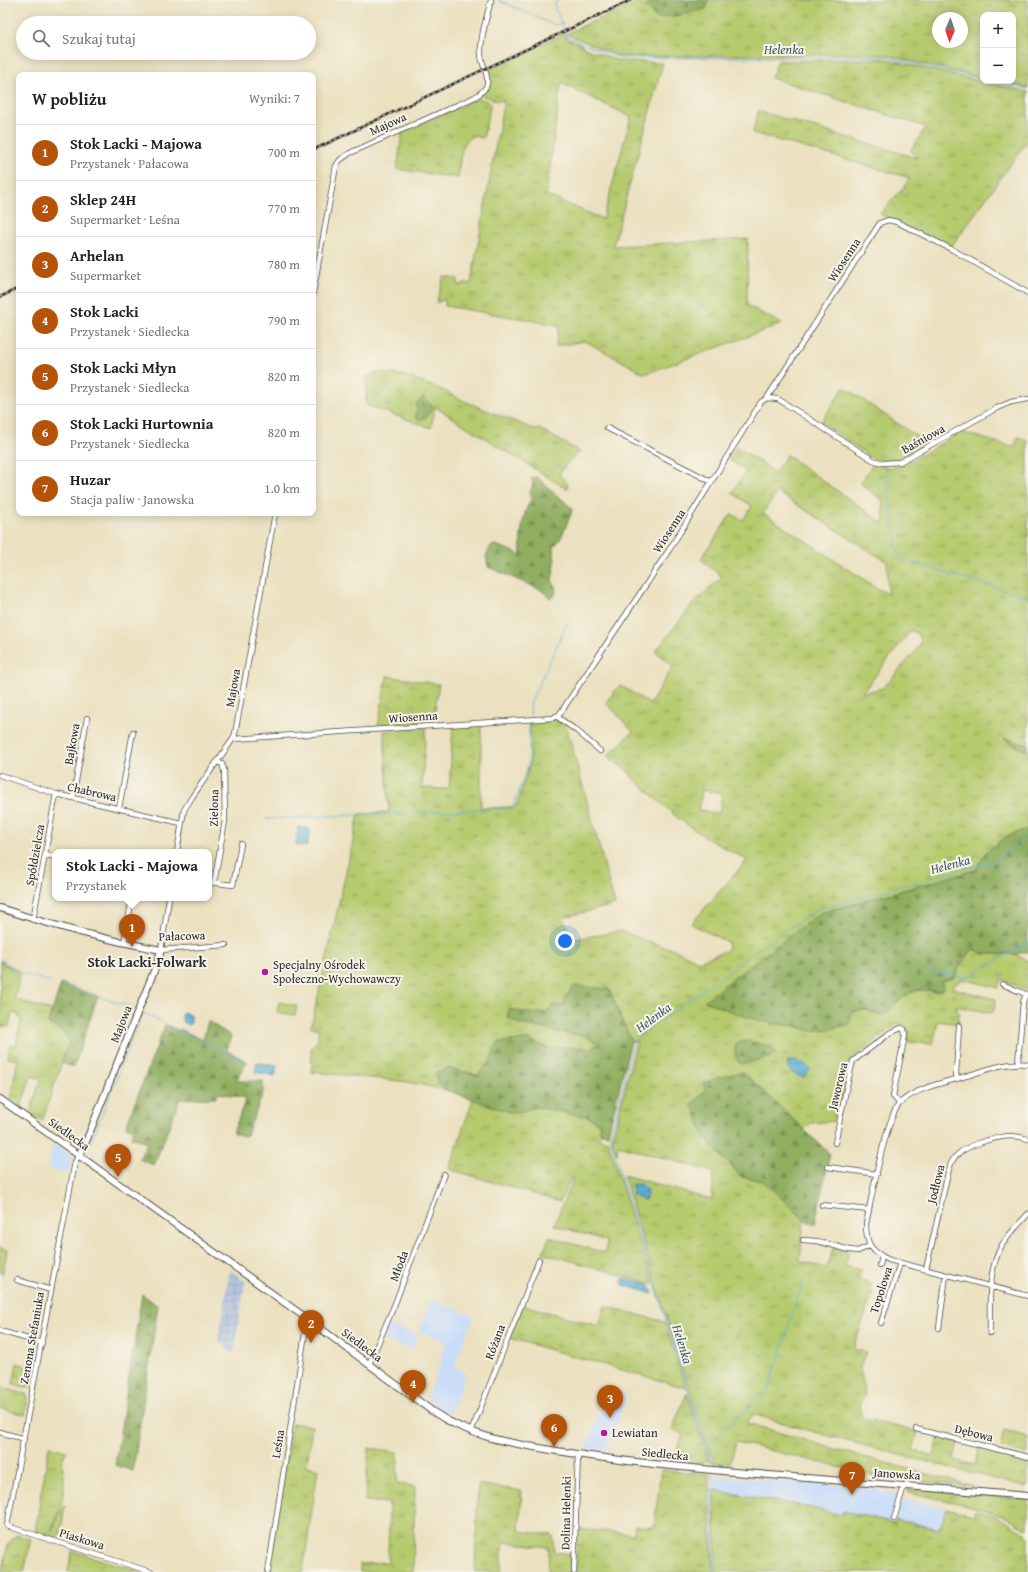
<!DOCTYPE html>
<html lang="pl">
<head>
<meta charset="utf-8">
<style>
  :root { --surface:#fff; --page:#f2f2f2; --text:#222; --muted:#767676; --line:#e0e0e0; --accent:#b45309 }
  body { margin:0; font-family:"Gentium Book Plus",serif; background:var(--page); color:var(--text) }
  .controls { position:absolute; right:12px; top:12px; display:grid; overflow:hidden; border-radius:8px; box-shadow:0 2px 10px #0003 }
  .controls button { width:36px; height:36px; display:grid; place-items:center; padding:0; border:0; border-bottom:1px solid var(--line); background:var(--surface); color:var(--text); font:20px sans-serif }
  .compass { position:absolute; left:932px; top:12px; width:36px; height:36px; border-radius:50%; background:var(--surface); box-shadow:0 2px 10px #0003; rotate:182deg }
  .you { position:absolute; left:565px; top:941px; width:14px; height:14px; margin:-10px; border:3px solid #fff; border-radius:50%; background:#1a73e8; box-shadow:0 0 0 6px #1a73e833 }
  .badge { display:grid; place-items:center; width:26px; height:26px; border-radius:50%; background:var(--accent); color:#fff; font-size:13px; font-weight:700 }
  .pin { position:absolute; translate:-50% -33px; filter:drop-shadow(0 1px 2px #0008) }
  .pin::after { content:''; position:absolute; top:21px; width:14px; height:12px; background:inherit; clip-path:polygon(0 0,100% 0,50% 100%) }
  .popup { position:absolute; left:52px; top:849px; width:160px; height:52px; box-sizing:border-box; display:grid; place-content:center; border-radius:8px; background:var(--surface); filter:drop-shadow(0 1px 3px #0005); font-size:13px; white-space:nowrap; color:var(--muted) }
  .popup b { font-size:15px; color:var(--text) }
  .popup::after { content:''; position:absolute; left:50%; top:100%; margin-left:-8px; border:8px solid transparent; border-top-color:var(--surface) }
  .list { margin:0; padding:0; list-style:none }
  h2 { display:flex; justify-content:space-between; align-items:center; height:52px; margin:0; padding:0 16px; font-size:17px }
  h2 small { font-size:13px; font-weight:400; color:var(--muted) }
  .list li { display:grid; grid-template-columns:26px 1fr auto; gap:12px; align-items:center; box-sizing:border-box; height:56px; padding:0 16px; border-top:1px solid var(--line) }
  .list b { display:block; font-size:15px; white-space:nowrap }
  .list p { margin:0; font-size:13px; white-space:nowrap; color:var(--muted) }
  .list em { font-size:13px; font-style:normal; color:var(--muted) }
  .icon { flex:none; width:22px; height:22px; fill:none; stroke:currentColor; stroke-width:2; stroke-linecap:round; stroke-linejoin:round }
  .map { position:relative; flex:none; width:1028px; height:1572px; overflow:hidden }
  .search { position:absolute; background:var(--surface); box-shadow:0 2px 10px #0003; left:16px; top:16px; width:300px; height:44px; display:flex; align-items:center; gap:10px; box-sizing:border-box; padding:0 14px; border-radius:22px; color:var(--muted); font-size:15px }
  .panel { position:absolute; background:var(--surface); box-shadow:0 2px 10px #0003; left:16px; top:72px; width:300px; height:444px; border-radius:8px }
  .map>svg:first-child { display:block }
  .built { fill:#c9dcf9 }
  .industrial { fill:url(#industrial-grid) }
  .grass { fill:url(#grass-tufts); stroke:#707a4c; fill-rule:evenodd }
  .forest { fill:url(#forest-firs); stroke:#5e6c46 }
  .pitch { fill:#b6ca6e; stroke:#707a4c }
  .water { fill:url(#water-waves); stroke:#426d80 }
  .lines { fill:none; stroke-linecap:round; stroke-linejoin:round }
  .stream { stroke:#59afd5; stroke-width:1 }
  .street-casing { stroke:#484641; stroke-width:6 }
  .secondary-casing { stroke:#484641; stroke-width:8 }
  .street { stroke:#fff; stroke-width:4.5 }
  .secondary { stroke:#fff; stroke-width:6 }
  .rail-casing { stroke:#2b2b2b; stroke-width:2.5 }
  .rail { stroke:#f7f3e8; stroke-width:1; stroke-dasharray:3; stroke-linecap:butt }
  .poi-dot { fill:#b5179e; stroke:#f7f3e8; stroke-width:1.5 }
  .labels { text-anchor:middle; stroke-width:4; stroke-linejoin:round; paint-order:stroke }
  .street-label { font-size:12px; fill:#2b2b2b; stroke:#f7f3e8 }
  .poi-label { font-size:12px; fill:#2b2b2b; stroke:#f7f3e8; text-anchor:start }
  .water-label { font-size:13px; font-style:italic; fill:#3b5966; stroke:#f7f3e8 }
  .quarter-label { font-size:14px; font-weight:bold; fill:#2b2b2b; stroke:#f7f3e8 }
</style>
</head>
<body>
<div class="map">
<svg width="1028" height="1572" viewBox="0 0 1028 1572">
  <defs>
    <pattern id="industrial-grid" width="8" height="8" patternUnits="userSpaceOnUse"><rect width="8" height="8" fill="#b6c5de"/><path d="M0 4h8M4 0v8" fill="none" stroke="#9da9bf"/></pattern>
    <pattern id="grass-tufts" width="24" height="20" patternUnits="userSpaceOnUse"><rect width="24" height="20" fill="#b6ca6e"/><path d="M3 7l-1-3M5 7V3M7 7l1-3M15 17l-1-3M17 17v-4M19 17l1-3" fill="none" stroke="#94a45b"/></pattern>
    <pattern id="forest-firs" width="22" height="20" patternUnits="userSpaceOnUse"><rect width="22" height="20" fill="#90ae61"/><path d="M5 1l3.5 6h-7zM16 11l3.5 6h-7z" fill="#768e50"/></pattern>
    <pattern id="water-waves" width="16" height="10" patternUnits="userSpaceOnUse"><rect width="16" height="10" fill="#59afd5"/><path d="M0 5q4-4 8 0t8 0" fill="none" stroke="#4a8fad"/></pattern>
  </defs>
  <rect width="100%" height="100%" fill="#f7f3e8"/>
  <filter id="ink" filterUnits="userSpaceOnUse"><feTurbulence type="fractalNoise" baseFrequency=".025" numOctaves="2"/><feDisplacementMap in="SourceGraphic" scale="8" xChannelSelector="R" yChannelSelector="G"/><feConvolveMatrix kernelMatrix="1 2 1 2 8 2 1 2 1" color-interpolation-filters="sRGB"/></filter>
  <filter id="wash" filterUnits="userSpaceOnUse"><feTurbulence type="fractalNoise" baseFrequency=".012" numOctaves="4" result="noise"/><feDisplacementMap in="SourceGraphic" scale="16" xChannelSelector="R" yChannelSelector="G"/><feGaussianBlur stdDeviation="0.9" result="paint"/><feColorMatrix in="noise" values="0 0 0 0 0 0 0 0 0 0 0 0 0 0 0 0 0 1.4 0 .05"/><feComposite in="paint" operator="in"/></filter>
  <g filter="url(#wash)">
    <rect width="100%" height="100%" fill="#ebe1c0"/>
    <path class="built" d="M53 1143 71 1156V1163L69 1173 48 1169Z
      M431 1300 474 1316 454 1367 466 1373 449 1415 426 1399 443 1358 440 1357 446 1342 419 1331Z
      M388 1325 418 1335 412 1349 383 1340Z
      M608 1390 627 1396 605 1452 586 1449Z
      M713 1476 877 1489 899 1494 890 1521 843 1511 842 1515 802 1506 714 1490Z
      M902 1500 946 1508 941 1529 896 1520Z"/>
    <path class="industrial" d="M230 1270 245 1281 234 1353 218 1341Z"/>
    <path class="grass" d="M643 0H656L648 4 705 9 708 0H1028V88L997 81H1013V15H983V78L886 55 844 54 620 57 569 35V32ZM938 18H962V42H938Z
      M565 33 567 39 582 45 584 48 619 61 663 63 613 246 748 239 747 305 782 324 645 374 585 341 556 346 559 325 445 306V299L436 303 444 277 458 279V285L471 283 504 100 498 101 481 95 489 87 487 70ZM561 83 631 117 603 219 546 195Z
      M884 59 1028 92V140L951 247 880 214 904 187 910 178 753 133 758 111 917 158 911 150 926 127 771 78 778 61Z
      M479 98 491 103 483 138 472 136C459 144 460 164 458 178L397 169 402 133Z
      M376 372 406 376 445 391 464 401 536 430 540 429 580 452 567 463 559 474 568 485 567 489 435 407 431 428 366 405 367 377ZM423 397 433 407 416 418 417 403Z
      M844 387 928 444C908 456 897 467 872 458L821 422Z
      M960 432 1014 447 1018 437 1028 440V745L1005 739 1028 752V829L1007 836 976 870 820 913 775 1024 795 1026 811 1031 852 1011 867 1010 882 1016C888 1011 891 1007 896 1002 909 989 921 989 937 992L941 981 954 978 960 965 973 949 984 954H1015L1028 961V991L1001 979 998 988 962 979 951 988 996 999 994 1011 990 1013 956 1006V1009L959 1013 958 1024 938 1021 933 1044 909 1042 908 1039 909 1031C905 1026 903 1024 897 1024L850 1060 837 1121 811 1123 804 1130 743 1072 705 1090 692 1106 742 1177 763 1181 804 1219 800 1261 827 1268 833 1248 849 1252 845 1266 860 1270 858 1279 872 1283 870 1291 873 1292 853 1349 866 1352 860 1367 865 1395 860 1404 862 1418 918 1432 913 1450 934 1456 939 1437 958 1442 954 1460 975 1465 980 1447 1028 1459V1487C936 1464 844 1442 753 1414L747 1423 845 1452 973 1486 883 1478 736 1442 730 1463H713L651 1269 624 1175 712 1200 713 1172 618 1145 617 1155 612 1140 637 1042 631 1041 609 989 575 987C567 1000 568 1007 551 1006L547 1012 533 1014 509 1009 557 1032 583 1035 598 1043 591 1049 567 1047 547 1048 529 1040 498 1042 489 1063 478 1076 447 1068 438 1083 449 1091 408 1082 312 1072 311 1047 318 1040V1029L311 1027 359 814 389 812 384 731 426 728 422 788 449 789 453 727 481 724V808L511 807 517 805 530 763 529 722 556 720 566 724 615 905 565 917 563 919 573 936 577 939 620 931 661 946 671 948 699 961 726 951 728 948 727 942 691 924 747 860 708 839 679 819 632 777 629 772 607 756 633 732 606 702 620 685 650 704 673 666 655 652 692 605 722 577 701 559 731 514 743 520 752 506 732 493 746 471 728 459 737 447 775 472 787 455 884 524 883 501 860 483 873 464 890 468 905 465ZM777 492 887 562 888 594 877 588 763 513ZM911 630 920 636 921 641 915 652 883 688 862 693ZM702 790 722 793 719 813 699 810ZM760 1045 772 1047V1057L763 1059ZM794 1061 806 1065 804 1078 793 1073Z
      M387 676 439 684 433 722 378 725Z
      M0 961 20 973 15 999 52 1011 48 1023 65 1033 69 1042 42 1121 30 1113 41 1079 31 1076 21 1107 10 1098 18 1060 8 1058 10 1045 16 1046 21 1020 17 1014 12 1013 9 1027 0 1026Z
      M473 1099 512 1113 537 1107 588 1117 599 1123 601 1133 598 1138 608 1141 653 1284 543 1253 549 1237 605 1253 607 1241 554 1225 573 1179H570L560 1202 449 1169Z
      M0 1248 7 1250 3 1273 0 1272Z
      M522 1305 599 1326 605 1306 665 1322 686 1388 509 1338Z
      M17 1363 34 1369 31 1386 27 1388 13 1384Z
      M0 1387 26 1394 28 1398 25 1415 0 1408Z
      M687 1393 709 1461 705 1460 704 1463 673 1460 683 1434 672 1429Z
      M292 1423 312 1426 307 1466 318 1469 303 1572H269Z
      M1004 1430 1028 1437V1454L1000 1447Z
      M49 1446 67 1451C58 1462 65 1469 64 1481 64 1496 58 1528 44 1536L35 1532Z
      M369 1448 398 1452 397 1484 415 1486 413 1572H360V1564L388 1562 389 1503 365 1501Z
      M661 1470 708 1474 713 1572H576L577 1529 634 1534 635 1526 654 1527Z
      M478 1484 522 1491 519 1531 553 1535 554 1552 572 1554V1572H548L549 1547 503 1542 501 1572H475Z
      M907 1489 1028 1499V1529C991 1507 957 1503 915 1494L908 1491Z
      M714 1490 802 1506 842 1515 843 1511 895 1523 896 1520 940 1529 946 1508 973 1515 975 1510 995 1516 1025 1532 1028 1536V1572H716Z
      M63 1506H65L60 1536 55 1540 49 1538Z
      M17 1535 31 1539 24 1572H3C5 1559 5 1542 17 1535Z
      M72 1551 142 1572H68Z"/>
    <path class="forest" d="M656 0H708L706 9 675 16 657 18 646 8 648 4Z
      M423 397 433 407 427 417 419 420 416 418 417 403Z
      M536 477 540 480 573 509 561 538 554 547 555 564 552 580 556 589 555 595 550 598 541 590 488 567 486 556 491 546 496 545 517 553 519 555 521 553C519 540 523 510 531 500L530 493 533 483 531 478Z
      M1004 738 1028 745V752L1009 742Z
      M1028 829V952L1015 954H984L973 949 960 965 954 978 941 981 944 987 943 990C935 993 929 988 921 989 904 992 895 1006 882 1016L867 1010 852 1011 849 1024 831 1029 811 1031 795 1026 775 1024 749 1018 704 1001 820 913 976 870 986 852 1007 836Z
      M61 984 98 996 74 1067 61 1063 69 1042 65 1033 48 1023Z
      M574 986 609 989 631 1041 608 1134 601 1133 599 1123 588 1117 537 1107 512 1113 449 1091 438 1083 435 1073 447 1068 478 1075 489 1063 498 1042 529 1040 547 1048 567 1047 591 1049 597 1043 582 1035 557 1032 517 1023 507 1017 509 1009 533 1014 547 1012 551 1006 561 1007 565 1004V997Z
      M208 1021 231 1036 227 1051 247 1061 236 1081H263V1093L246 1137 233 1133 246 1098 219 1093 216 1098 180 1099 154 1165 139 1159 147 1143 131 1137 134 1129 126 1126 165 1025 179 1032 180 1029 203 1040Z
      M748 1041 772 1047 776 1053 772 1057 742 1064 738 1062C735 1055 734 1050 737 1042Z
      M743 1072 830 1154 815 1224 810 1223 804 1219 763 1181 742 1177 725 1160 705 1137 692 1105 705 1090 704 1083 719 1077Z
      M142 1294 158 1306 133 1471 115 1465Z"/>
    <path class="pitch" d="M279 1002 297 1006 295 1015 277 1012Z"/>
    <path class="water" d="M298 827 310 829 307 847 296 845Z
      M184 1012 191 1016V1023L189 1025 182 1022V1013Z
      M788 1061C796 1061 806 1062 810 1070L804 1078C796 1074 785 1072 788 1061Z
      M257 1062 277 1066 275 1076 255 1072Z
      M632 1184H640L646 1189 647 1195 645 1200 633 1196Z
      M623 1278 649 1284 653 1294 623 1285 622 1281Z"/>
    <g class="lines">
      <path class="stream" d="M498 0 554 25 562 23
        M559 0 555 3V8L568 37 583 44
        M586 45 621 58 884 57 983 79
        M992 81 1028 89
        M885 468 899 559 1028 597
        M530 715 531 701 568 622
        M266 819 513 808 529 763 530 724
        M0 959 23 974 50 982
        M928 971 963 977 970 976 1028 942
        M60 984 122 1004 136 1010
        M90 1144 143 1013 248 1063
        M708 1453 711 1443 715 1438 769 1389 803 1281
        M711 1464 610 1139 635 1040 757 950 816 910 993 861 1019 843 1028 835
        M711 1474 714 1572"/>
    </g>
  </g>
  <g filter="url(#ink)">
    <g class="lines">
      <g class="street-casing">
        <path id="street" d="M313 293 336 166 340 160 350 153 475 97C479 94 486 90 487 84 489 74 481 64 481 54 480 36 487 17 491 0
          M767 398 778 399 873 460 883 463 900 462 997 408 1011 402 1028 399
          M607 428 712 482
          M556 716 577 731 600 751
          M233 739 553 718 559 715 669 550 761 402 767 398 880 223 888 220 897 222 953 250 1028 293
          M0 775 56 794 181 823
          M73 798 87 718
          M119 808 133 732
          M177 852 184 810 192 797 233 739 235 734 275 513
          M45 855 55 857
          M209 882 233 885 241 844
          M214 883 225 821 224 770 222 764 217 762
          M169 898 161 950 226 945
          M33 920 56 794
          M124 943 132 898
          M1002 984 1028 995
          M1018 1063 1023 1002 1026 994
          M1028 1064C1006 1061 984 1071 963 1077 942 1083 917 1088 901 1102 886 1115 871 1201 866 1224 866 1245 871 1251 889 1260L1028 1296
          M957 1079 956 1074 959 1026
          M835 1143 847 1085 853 1061 890 1033 901 1028 904 1029 905 1035 893 1096 899 1103
          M79 1155 75 1162 7 1526 151 1572
          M828 1167 877 1174
          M822 1205 869 1210
          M803 1240 817 1241 850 1250 858 1251 869 1246
          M880 1265 882 1257
          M926 1269 948 1173C950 1167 951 1160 956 1156 966 1145 995 1137 1009 1136 1016 1136 1022 1137 1028 1139
          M17 1280 51 1290
          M881 1323 900 1263
          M939 1328 946 1275
          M0 1331 42 1343
          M990 1333C990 1304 987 1272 1002 1245 1009 1234 1019 1224 1028 1214
          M369 1364 394 1306 444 1174
          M916 1429 1028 1457
          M0 1432 24 1439
          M471 1432 539 1260
          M894 1519 904 1486
          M268 1572 306 1327 309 1320
          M574 1572 578 1454"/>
      </g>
      <g class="secondary-casing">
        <path id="secondary" d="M0 908C52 926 106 940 161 950L158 961 85 1144 79 1155
          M0 1099 309 1320 432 1411C474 1440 521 1445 570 1453 628 1462 687 1468 746 1473 840 1481 934 1489 1028 1496"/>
      </g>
      <use href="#street" class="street"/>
      <use href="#secondary" class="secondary"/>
      <g class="rail-casing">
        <path id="rail" d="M313 150 631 0
          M0 297 19 288"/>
      </g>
      <use href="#rail" class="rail"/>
    </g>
  </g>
  <g class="poi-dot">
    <circle cx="265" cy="972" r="4"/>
    <circle cx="604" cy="1433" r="4"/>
  </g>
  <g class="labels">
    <g class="street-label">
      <text transform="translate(388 124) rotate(-24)" y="4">Majowa</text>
      <text transform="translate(844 260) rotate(-57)" y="4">Wiosenna</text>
      <text transform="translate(923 439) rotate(-29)" y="4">Baśniowa</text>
      <text transform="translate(669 531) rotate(-57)" y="4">Wiosenna</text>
      <text transform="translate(233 688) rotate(-80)" y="4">Majowa</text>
      <text transform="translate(413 717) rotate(-4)" y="4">Wiosenna</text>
      <text transform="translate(72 744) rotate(-80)" y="4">Bajkowa</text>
      <text transform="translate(92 792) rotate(13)" y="4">Chabrowa</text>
      <text transform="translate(214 808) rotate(-89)" y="4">Zielona</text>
      <text transform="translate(35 855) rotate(-80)" y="4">Spółdzielcza</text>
      <text transform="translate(182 936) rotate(-2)" y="4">Pałacowa</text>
      <text transform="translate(121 1024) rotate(-68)" y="4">Majowa</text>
      <text transform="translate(838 1086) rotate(-76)" y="4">Jaworowa</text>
      <text transform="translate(69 1134) rotate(36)" y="4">Siedlecka</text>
      <text transform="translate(936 1184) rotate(-76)" y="4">Jodłowa</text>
      <text transform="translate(399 1266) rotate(-69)" y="4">Młoda</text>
      <text transform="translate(881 1290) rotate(-72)" y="4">Topolowa</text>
      <text transform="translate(32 1338) rotate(-80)" y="4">Zenona Stefaniuka</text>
      <text transform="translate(495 1342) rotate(-69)" y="4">Różana</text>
      <text transform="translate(362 1345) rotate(37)" y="4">Siedlecka</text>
      <text transform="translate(974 1433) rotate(14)" y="4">Dębowa</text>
      <text transform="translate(278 1444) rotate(-81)" y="4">Leśna</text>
      <text transform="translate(665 1454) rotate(6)" y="4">Siedlecka</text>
      <text transform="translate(897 1474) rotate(4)" y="4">Janowska</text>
      <text transform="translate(566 1513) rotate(-89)" y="4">Dolina Helenki</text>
      <text transform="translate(82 1539) rotate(17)" y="4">Piaskowa</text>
    </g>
    <g class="poi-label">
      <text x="273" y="969">Specjalny Ośrodek<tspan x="273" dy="14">Społeczno-Wychowawczy</tspan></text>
      <text x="612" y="1437">Lewiatan</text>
    </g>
    <g class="water-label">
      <text x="784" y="54">Helenka</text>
      <text transform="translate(950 864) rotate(-15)" y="5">Helenka</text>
      <text transform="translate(653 1017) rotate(-36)" y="5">Helenka</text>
      <text transform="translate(683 1344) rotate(73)" y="5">Helenka</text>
    </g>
    <g class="quarter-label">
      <text x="147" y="967">Stok Lacki-Folwark</text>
    </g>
  </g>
</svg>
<div class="controls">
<button>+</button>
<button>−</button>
</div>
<svg class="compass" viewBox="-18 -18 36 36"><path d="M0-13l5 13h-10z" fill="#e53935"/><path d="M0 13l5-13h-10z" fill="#767676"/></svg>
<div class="you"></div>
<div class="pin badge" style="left:132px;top:947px">1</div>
<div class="popup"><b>Stok Lacki - Majowa</b>Przystanek</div>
<div class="pin badge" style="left:311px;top:1343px">2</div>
<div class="pin badge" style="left:610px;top:1418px">3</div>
<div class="pin badge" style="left:413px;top:1403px">4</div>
<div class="pin badge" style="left:118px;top:1177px">5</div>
<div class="pin badge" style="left:554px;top:1447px">6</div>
<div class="pin badge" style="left:852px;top:1495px">7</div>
<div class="search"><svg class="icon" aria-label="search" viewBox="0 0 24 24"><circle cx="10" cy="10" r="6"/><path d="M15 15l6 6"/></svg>Szukaj tutaj</div>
<section class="panel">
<h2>W pobliżu<small>Wyniki: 7</small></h2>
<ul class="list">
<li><span class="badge">1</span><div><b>Stok Lacki - Majowa</b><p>Przystanek · Pałacowa</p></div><em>700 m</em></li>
<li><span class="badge">2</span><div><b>Sklep 24H</b><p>Supermarket · Leśna</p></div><em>770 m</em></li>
<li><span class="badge">3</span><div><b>Arhelan</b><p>Supermarket</p></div><em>780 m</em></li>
<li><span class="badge">4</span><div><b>Stok Lacki</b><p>Przystanek · Siedlecka</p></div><em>790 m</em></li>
<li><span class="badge">5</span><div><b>Stok Lacki Młyn</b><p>Przystanek · Siedlecka</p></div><em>820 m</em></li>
<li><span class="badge">6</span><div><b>Stok Lacki Hurtownia</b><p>Przystanek · Siedlecka</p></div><em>820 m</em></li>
<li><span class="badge">7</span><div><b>Huzar</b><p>Stacja paliw · Janowska</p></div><em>1.0 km</em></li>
</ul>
</section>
</div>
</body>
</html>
